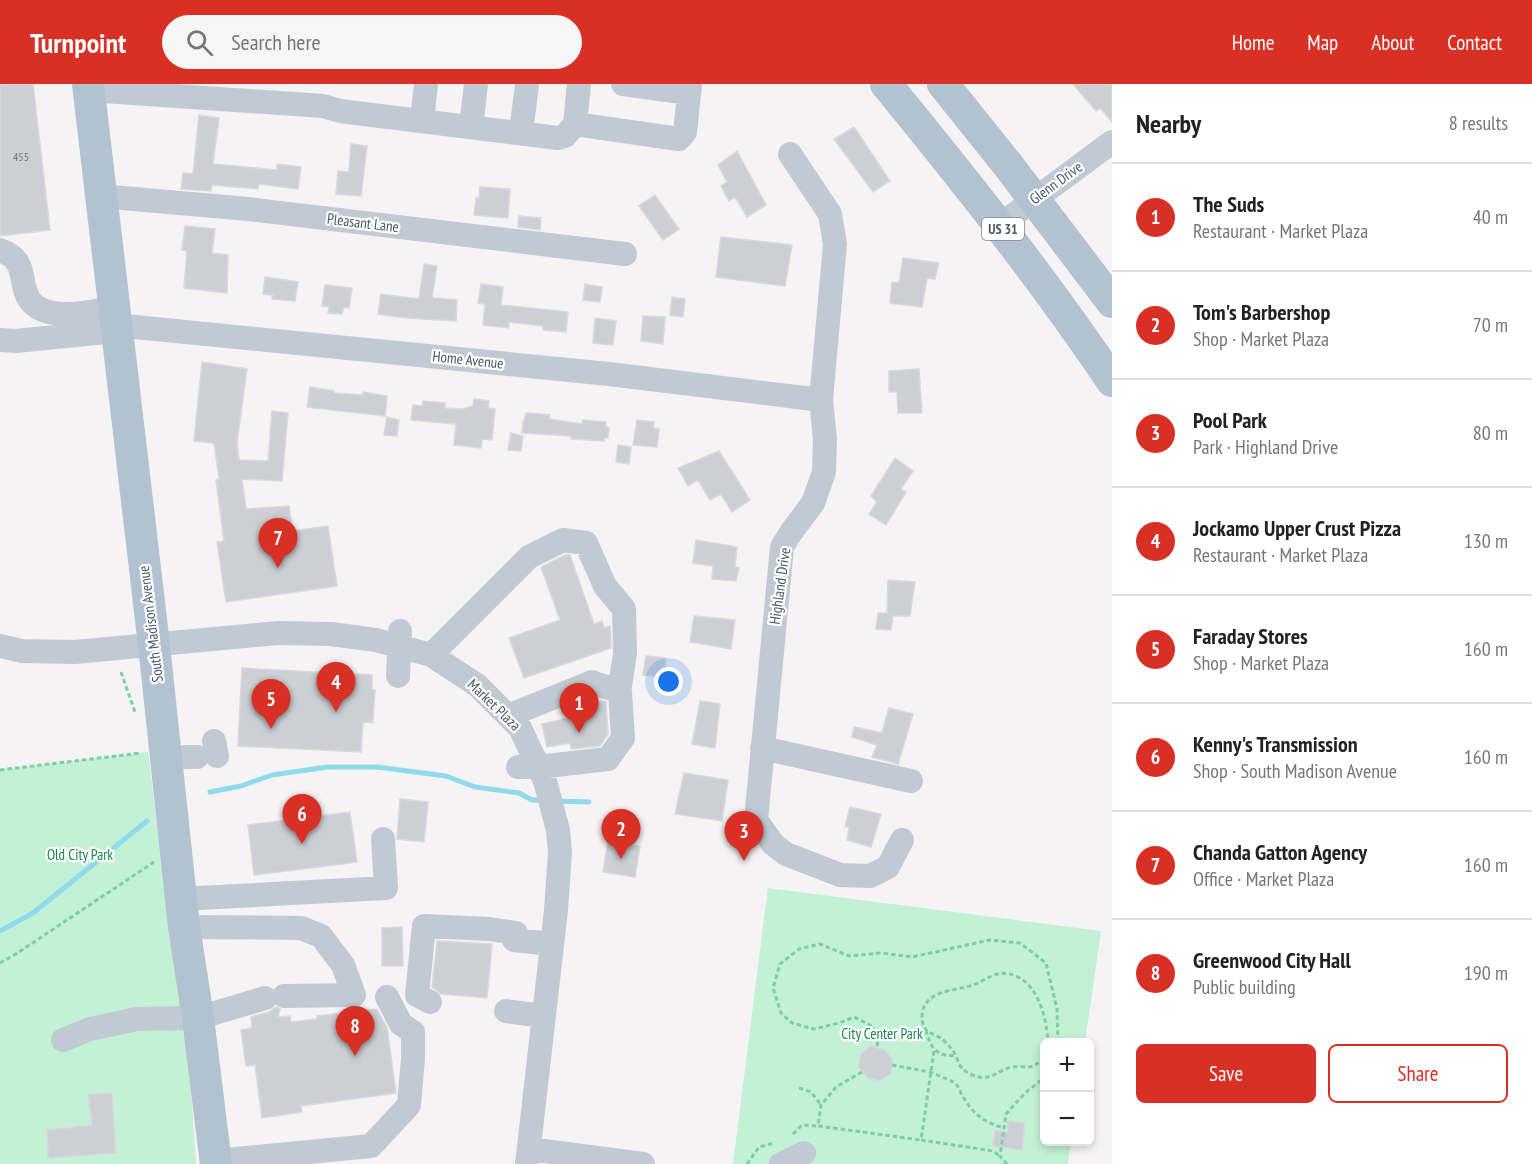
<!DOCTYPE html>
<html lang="en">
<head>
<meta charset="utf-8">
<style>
  :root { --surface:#fff; --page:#f6f6f6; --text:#222; --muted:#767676; --line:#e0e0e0; --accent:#d93025 }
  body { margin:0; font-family:"PT Sans Narrow",sans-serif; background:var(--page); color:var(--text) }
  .controls { position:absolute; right:18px; bottom:18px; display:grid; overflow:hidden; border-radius:9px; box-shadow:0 3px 9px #0003 }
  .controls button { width:54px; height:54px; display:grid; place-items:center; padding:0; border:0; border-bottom:2px solid var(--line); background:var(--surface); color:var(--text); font:30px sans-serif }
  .you { position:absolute; left:669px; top:598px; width:21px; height:21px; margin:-15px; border:4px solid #fff; border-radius:50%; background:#1a73e8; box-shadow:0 0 0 9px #1a73e833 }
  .badge { display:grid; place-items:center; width:39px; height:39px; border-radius:50%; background:var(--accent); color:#fff; font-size:20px; font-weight:700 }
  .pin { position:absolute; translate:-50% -50px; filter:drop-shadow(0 2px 3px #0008) }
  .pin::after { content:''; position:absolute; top:32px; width:21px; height:18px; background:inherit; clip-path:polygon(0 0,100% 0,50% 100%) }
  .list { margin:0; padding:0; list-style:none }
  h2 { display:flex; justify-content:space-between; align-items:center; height:78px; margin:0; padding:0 24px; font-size:26px }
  h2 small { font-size:20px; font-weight:400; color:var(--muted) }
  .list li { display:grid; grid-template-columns:39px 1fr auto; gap:18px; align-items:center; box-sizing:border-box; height:108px; padding:0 24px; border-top:2px solid var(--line) }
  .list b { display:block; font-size:22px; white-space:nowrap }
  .list p { margin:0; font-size:20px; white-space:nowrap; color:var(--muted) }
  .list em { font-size:20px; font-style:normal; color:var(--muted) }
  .actions { display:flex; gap:12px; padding:18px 24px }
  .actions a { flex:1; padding:14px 0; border:2px solid var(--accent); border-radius:9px; text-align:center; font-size:21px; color:var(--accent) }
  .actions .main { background:var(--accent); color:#fff }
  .icon { flex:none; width:33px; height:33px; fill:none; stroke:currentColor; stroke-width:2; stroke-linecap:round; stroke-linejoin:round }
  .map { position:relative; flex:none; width:1112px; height:1080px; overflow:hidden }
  header { display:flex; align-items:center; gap:36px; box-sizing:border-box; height:84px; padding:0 30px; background:var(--accent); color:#fff }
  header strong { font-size:28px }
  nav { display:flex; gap:33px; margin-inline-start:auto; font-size:21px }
  .search { width:420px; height:54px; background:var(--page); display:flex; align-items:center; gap:15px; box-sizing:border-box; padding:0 21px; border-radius:33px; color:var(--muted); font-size:22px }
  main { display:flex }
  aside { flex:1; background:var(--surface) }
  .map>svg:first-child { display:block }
  .green { fill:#c3f1d5 }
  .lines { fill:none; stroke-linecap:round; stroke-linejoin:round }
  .stream { stroke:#90daee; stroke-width:5 }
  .building { fill:#cdcfd5; stroke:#d7d9de; stroke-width:1.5 }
  .path { stroke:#7ad0a6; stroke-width:3; stroke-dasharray:4.5 3; stroke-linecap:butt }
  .minor { stroke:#c1cad2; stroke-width:24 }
  .major { stroke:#b3c2d1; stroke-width:32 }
  .labels { text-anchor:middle; stroke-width:4.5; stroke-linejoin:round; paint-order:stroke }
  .number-label { font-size:12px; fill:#6b747e }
  .shield { fill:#fff; stroke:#808990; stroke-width:1.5 }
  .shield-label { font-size:14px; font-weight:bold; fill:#4a5661 }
  .street-label { font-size:15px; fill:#4a5661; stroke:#fff }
  .park-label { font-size:15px; fill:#17864f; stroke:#fff }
</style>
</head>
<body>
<header>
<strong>Turnpoint</strong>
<div class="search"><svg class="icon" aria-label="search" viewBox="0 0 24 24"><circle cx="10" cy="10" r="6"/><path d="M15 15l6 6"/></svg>Search here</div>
<nav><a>Home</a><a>Map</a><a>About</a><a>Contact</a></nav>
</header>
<main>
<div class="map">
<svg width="1112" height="1080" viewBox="0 0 1112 1080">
  <rect width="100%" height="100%" fill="#f5f3f3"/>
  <path class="green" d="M148 668 160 763 174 753 196 1080H0V686Z
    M768 804 1101 847 1085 958H1044V1058H1071L1068 1080H733Z"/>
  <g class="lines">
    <path class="stream" d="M210 708 241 702 272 691 327 683H377L446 692 475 703 519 709 532 716H542
      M558 717 589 718
      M0 847 33 829 147 737"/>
  </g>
  <path class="building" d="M0 0H33L50 146 0 152Z
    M1073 0H1112V38L1100 24 1096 27Z
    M199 31 219 34 213 80 277 86V80L301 83 298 105 259 100 258 105 212 101 211 107 181 105 183 89 193 90Z
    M854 43 890 97 873 108 834 55Z
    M351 60 367 62 361 112 336 110 338 87 349 88Z
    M737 67 766 121 747 133 735 113 729 117 721 102 727 98 718 81Z
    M480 103 510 105 508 134 474 131 476 114H479Z
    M655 111 679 145 663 156 639 122Z
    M519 132 541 134 540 146 518 143Z
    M185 142 215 145 212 169 228 171 227 209 184 204 187 167 182 166Z
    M721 153 792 161 785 202 716 193Z
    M903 174 939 179 935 195 927 194 922 223 890 219 892 198 899 199Z
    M424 180 437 182 432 214 457 216 456 237 406 234 378 230 381 210 419 215Z
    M265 193 298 198 295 217 272 215 273 211 263 210Z
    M481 200 503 203 501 221 568 228 566 248 543 246V242L509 238V244L483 241 485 220 478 219Z
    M585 200 602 203 600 218 583 216Z
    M325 201 352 204 349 224 344 223 342 230 328 229 329 223 322 222Z
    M672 213 685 215 683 233 670 231Z
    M643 232 665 233 663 260 641 257Z
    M595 234 616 237 613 261 593 259Z
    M202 278 247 285 237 359 239 376 268 377 272 327 288 329 282 397 242 395 246 425 289 422 293 447 328 442 337 502 226 518 217 458 224 457 216 396 219 395 214 359 194 357Z
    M919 285 922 329H898L897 308H889V287Z
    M310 303 334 307V309L362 311 363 308 387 312 385 332 307 323Z
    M474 315 489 317 488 324 495 325 492 356 482 355 481 364 454 361 456 340 411 336 413 321 422 322 423 317 445 319V324L462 325 473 322Z
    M526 329 550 331 549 335 582 340 583 336 606 338V343L609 344 608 354H604V357L571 355V352L522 349 523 339Z
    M387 333 399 336 397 352 384 351Z
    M637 336 654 338 653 344 659 345 657 363 633 361Z
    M511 349 523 352 521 367 508 366Z
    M618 361 631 363 629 380 616 378Z
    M719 367 750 416 732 428 721 410 710 416 698 396 688 402 678 384Z
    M895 374 913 387 901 405 906 408 886 441 869 430 877 418 871 412Z
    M696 456 737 463 735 483 739 484 736 497 712 495 713 482 693 479Z
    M565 471H570L594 540 602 537 604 544 610 542 611 564 524 594 509 554 560 536 541 483Z
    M888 496 915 498 910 532H893L891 546 876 545 878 529H887Z
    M694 532 735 536 731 565 690 558Z
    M646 572 666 574 664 593 643 591Z
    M242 584 372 591V605L375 606 373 639 363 638 361 668 238 662Z
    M604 617 606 618 608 650 600 662 571 665 570 659 547 663 542 640 568 634 564 625Z
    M700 617 720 620 715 664 692 660Z
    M889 624 913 630 898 680 872 673 877 661 852 653 854 643 882 649Z
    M684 689 728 696 722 737 675 730Z
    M400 715 428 718 424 758 397 755Z
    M850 723 881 730 871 763 847 756 849 743H845Z
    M350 728 357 778 254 791 248 741Z
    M608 757 640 762 635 793 603 788Z
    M402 843 403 882H382V844Z
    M437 857 492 860 487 914 441 910 432 903Z
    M276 923 280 925 278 933 290 932 291 938 317 935V932L377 925 387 944 396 1009 301 1022 302 1028 262 1034 255 981 246 982 241 946 252 944 251 933 269 928Z
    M871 962 885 966 893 976 891 989 880 997 868 994 858 983 861 970Z
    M112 1009 116 1069 48 1074 47 1046 92 1041 88 1010Z
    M1008 1037 1025 1039 1022 1066 993 1062 995 1046 1007 1048Z"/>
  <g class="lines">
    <path class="path" d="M121 588 135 628
      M0 686 141 669
      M0 879 16 870 154 778
      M926 946C930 963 937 974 956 971
      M877 962 879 952 870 941 854 933 839 939 814 945 792 939 781 929 773 904 780 880 799 865 820 860 849 872 881 869 912 873 990 856 1020 859 1046 879 1057 925 1058 958
      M934 967 921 1056 993 1067 1000 1072
      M1044 973C1031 988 1028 981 1012 983 1003 984 996 992 987 993 980 995 967 990 962 984 959 982 958 976 956 972 953 966 947 959 942 955 937 951 930 950 926 946 923 943 922 937 922 933 922 909 948 907 966 903 986 899 994 883 1016 892 1039 902 1047 936 1048 958
      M892 981 930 988 956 999C967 1023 978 1037 1004 1044
      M862 988 836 1003 821 1021 818 1042 921 1056
      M799 1004 811 1008 821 1021
      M793 1050 802 1041 818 1042
      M747 1080 759 1063 774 1059
      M1007 1080 1000 1072 1006 1030 1025 1009 1044 994"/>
    <path class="minor" d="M623 0 689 9
      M89 6 323 22 340 27 558 54 565 52 575 40 679 55 685 48 690 0
      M422 37 426 0
      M575 40 579 0
      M471 43 476 0
      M521 49 527 0
      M790 70 830 130 835 160 821 316 825 356 824 388 813 419 792 447 782 463 756 736 773 760 786 770 840 791 870 792 888 783 902 756
      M100 112 248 125 625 170
      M1000 141 1112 58
      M0 166C29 176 18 198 29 215 45 239 91 228 113 224
      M115 241 609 290 821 316
      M0 256 16 257 116 247
      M0 562 22 567 75 568 278 549 331 550 376 556 431 571 477 601 520 644 545 697 558 746 560 768 556 826 527 1080
      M431 571 529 473 563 456 586 459 605 502 624 525 625 570 619 608
      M398 592 400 547
      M508 632 592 598 620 608 623 654 608 675 538 683H518
      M214 657 217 672
      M762 664 911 697
      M185 673H197
      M181 815 386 804 383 755
      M184 843 301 844 321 852 343 881 354 911 284 912
      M430 918 417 911 424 842 489 845 516 849 514 856 552 860
      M506 927 543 932
      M63 956 90 945 137 935 198 934 265 914
      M529 1065 643 1080
      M215 1077 371 1062 409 1021 413 975V948L401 940 387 913
      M781 1080 804 1069"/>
    <path class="major" d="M88 0 154 561 184 843 198 934 216 1080
      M886 0C965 97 1042 193 1112 297
      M943 0 1008 81 1112 218"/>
  </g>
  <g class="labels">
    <g class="number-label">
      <text x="21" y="77">455</text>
    </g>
    <rect class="shield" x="982" y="134" width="42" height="22" rx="4.5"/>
    <g class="shield-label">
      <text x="1003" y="150">US 31</text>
    </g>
    <g class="street-label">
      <text transform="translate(1056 99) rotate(-36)" y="5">Glenn Drive</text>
      <text transform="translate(363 139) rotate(7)" y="5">Pleasant Lane</text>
      <text transform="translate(468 276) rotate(6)" y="5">Home Avenue</text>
      <text transform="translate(780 502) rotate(-82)" y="5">Highland Drive</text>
      <text transform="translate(151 540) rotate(-97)" y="5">South Madison Avenue</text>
      <text transform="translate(494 621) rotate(44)" y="5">Market Plaza</text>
    </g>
    <g class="park-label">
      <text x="80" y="776">Old City Park</text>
      <text x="882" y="955">City Center Park</text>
    </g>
  </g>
</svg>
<div class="controls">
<button>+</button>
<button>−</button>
</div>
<div class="you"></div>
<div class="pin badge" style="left:579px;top:649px">1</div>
<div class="pin badge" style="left:621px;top:775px">2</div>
<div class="pin badge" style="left:744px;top:777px">3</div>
<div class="pin badge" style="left:336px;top:628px">4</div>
<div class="pin badge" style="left:271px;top:645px">5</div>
<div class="pin badge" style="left:302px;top:760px">6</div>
<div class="pin badge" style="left:278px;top:484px">7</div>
<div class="pin badge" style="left:355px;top:972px">8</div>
</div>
<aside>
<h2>Nearby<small>8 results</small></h2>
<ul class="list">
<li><span class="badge">1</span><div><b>The Suds</b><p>Restaurant · Market Plaza</p></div><em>40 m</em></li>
<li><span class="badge">2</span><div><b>Tom's Barbershop</b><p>Shop · Market Plaza</p></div><em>70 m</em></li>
<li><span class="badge">3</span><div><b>Pool Park</b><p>Park · Highland Drive</p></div><em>80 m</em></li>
<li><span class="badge">4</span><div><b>Jockamo Upper Crust Pizza</b><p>Restaurant · Market Plaza</p></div><em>130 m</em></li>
<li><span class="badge">5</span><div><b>Faraday Stores</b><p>Shop · Market Plaza</p></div><em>160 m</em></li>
<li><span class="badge">6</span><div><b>Kenny's Transmission</b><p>Shop · South Madison Avenue</p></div><em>160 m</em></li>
<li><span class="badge">7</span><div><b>Chanda Gatton Agency</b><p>Office · Market Plaza</p></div><em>160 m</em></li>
<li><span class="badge">8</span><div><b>Greenwood City Hall</b><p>Public building</p></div><em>190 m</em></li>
</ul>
<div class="actions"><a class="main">Save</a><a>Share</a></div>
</aside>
</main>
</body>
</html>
